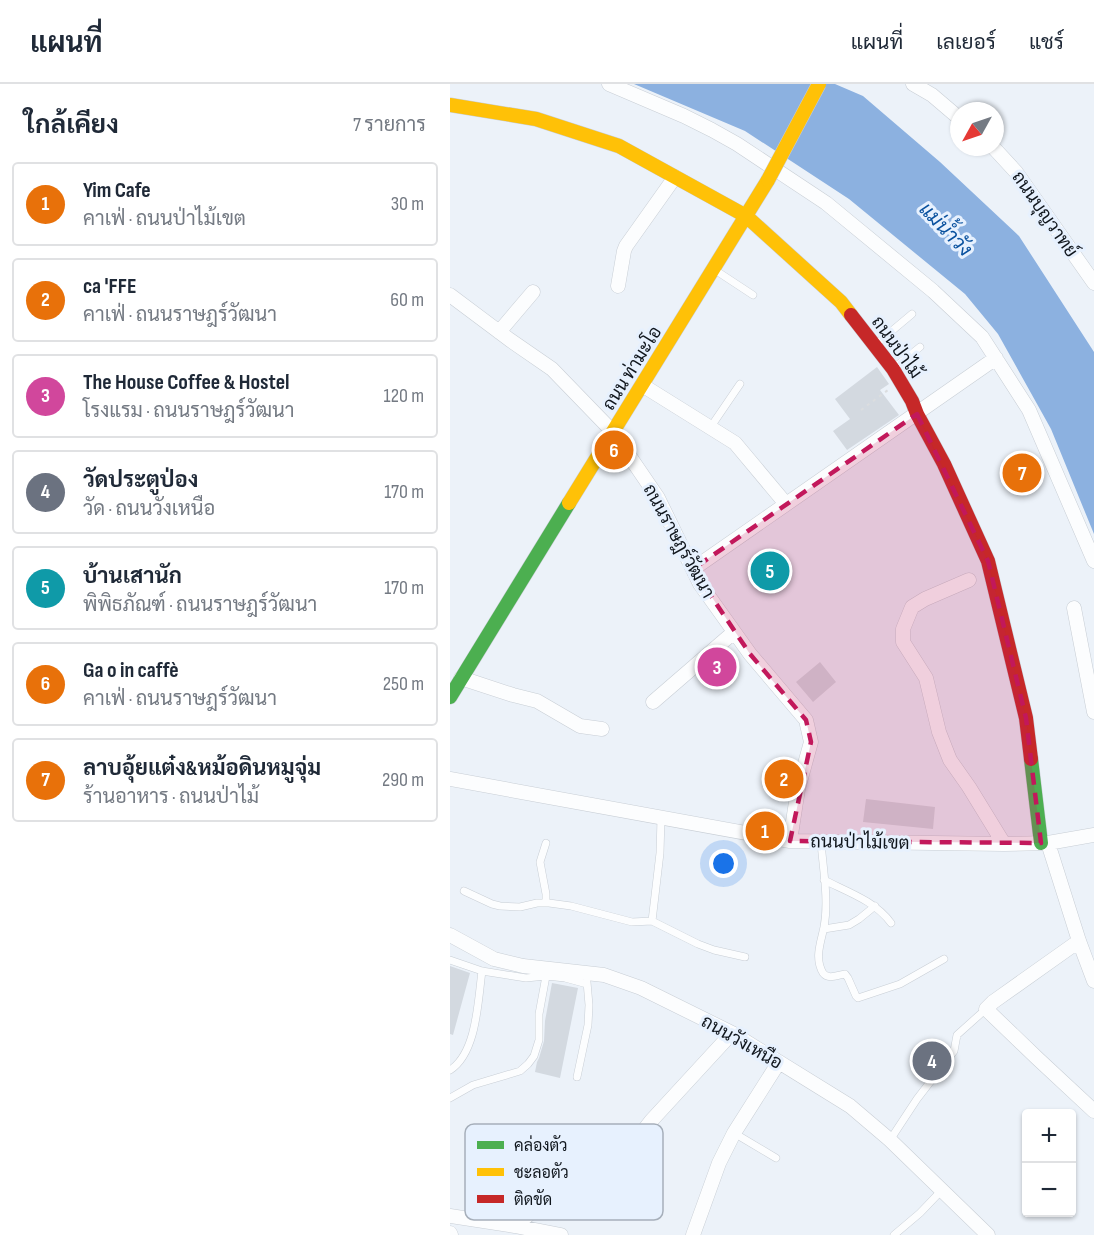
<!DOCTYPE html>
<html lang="th">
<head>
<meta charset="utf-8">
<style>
  :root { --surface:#fff; --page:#f2f2f3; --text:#1f2937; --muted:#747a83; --line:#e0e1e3; --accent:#ea580c }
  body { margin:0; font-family:"Sofia Sans Condensed",Sarabun,sans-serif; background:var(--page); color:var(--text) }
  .controls { position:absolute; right:18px; bottom:18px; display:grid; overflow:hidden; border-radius:6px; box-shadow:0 2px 4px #0004 }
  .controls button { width:54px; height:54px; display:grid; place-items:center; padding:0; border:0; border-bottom:2px solid var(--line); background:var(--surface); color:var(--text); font:30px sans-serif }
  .compass { position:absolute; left:500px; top:18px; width:54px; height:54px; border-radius:50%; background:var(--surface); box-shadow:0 2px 4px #0004; rotate:230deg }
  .you { position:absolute; left:274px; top:780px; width:21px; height:21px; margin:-15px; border:4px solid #fff; border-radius:50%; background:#1a73e8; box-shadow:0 0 0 9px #1a73e833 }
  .badge { display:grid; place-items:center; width:39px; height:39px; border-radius:50%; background:var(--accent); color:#fff; font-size:20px; font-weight:700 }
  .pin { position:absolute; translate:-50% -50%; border:3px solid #fff; box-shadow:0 2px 6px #0006 }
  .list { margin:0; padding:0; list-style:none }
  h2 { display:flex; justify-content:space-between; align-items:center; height:78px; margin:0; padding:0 24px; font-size:26px }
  h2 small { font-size:20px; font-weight:400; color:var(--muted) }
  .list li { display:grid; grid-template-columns:39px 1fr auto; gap:18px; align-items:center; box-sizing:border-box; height:84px; margin:0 12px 12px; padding:0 12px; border:2px solid var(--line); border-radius:6px }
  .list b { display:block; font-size:22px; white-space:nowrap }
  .list p { margin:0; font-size:20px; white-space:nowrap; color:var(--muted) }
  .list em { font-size:20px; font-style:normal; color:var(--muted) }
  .map { position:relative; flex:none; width:644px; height:1151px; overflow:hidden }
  header { display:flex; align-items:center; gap:36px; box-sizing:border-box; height:84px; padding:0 30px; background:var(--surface); border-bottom:2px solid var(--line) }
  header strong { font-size:28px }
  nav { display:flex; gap:33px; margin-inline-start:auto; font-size:21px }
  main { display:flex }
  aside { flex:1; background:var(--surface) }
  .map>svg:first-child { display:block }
  .water { fill:#8cb1e0 }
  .building { fill:#d3d9e0 }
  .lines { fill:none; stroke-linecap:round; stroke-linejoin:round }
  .lane-casing { stroke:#c8ced5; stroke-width:8 }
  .street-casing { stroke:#c8ced5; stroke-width:15 }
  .fast-casing { stroke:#c8ced5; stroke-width:15 }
  .slow-casing { stroke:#c8ced5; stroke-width:15 }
  .jam-casing { stroke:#c8ced5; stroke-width:15 }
  .path { stroke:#dbdddf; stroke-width:2; stroke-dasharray:3 4.5; stroke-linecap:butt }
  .lane { stroke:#fcfdfe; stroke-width:7 }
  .street { stroke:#fcfdfe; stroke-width:14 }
  .fast { stroke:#4caf50; stroke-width:14 }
  .slow { stroke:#ffc107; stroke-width:14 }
  .jam { stroke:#c62828; stroke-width:14 }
  .slow-bridge-casing { stroke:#c8ced5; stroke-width:15; stroke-linecap:butt }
  .slow-bridge { stroke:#ffc107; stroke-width:14 }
  .marked { fill:#c2185b; fill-opacity:0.2; stroke:#c2185b; stroke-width:4.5; stroke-dasharray:12 8; stroke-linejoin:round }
  .labels { text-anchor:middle; stroke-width:6; stroke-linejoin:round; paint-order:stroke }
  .street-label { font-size:18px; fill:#10161d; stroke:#e7f1fe }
  .water-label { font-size:20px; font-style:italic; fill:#0a529f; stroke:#e7f1fe }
  .key { fill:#e7f1fe; stroke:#a6afba; stroke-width:1.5 }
  .key-label { font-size:16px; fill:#10161d }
</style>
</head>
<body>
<header>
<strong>แผนที่</strong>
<nav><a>แผนที่</a><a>เลเยอร์</a><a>แชร์</a></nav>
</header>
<main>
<aside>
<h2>ใกล้เคียง<small>7 รายการ</small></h2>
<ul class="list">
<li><span class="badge" style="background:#e8710a">1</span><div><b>Yim Cafe</b><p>คาเฟ่ · ถนนป่าไม้เขต</p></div><em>30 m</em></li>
<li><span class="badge" style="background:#e8710a">2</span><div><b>ca 'FFE</b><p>คาเฟ่ · ถนนราษฎร์วัฒนา</p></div><em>60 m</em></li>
<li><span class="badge" style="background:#d1479c">3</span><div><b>The House Coffee &amp; Hostel</b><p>โรงแรม · ถนนราษฎร์วัฒนา</p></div><em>120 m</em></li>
<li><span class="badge" style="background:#6b7280">4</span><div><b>วัดประตูป่อง</b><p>วัด · ถนนวังเหนือ</p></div><em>170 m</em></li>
<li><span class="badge" style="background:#0f9aa8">5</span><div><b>บ้านเสานัก</b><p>พิพิธภัณฑ์ · ถนนราษฎร์วัฒนา</p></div><em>170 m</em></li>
<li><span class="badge" style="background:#e8710a">6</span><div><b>Ga o in caffè</b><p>คาเฟ่ · ถนนราษฎร์วัฒนา</p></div><em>250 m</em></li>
<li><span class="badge" style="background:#e8710a">7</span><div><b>ลาบอุ้ยแต๋ง&amp;หม้อดินหมูจุ่ม</b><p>ร้านอาหาร · ถนนป่าไม้</p></div><em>290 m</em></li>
</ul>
</aside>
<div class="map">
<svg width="644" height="1151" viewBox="0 0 644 1151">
  <rect width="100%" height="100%" fill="#ecf2f9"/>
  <path class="water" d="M184 0H385L413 12 490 78 569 152 644 268V450L601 345 548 250 515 210 399 115 295 47Z"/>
  <path class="building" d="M427 283 439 300 430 306 449 331 397 366 383 347 400 335 385 315Z
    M370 578 386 598 363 618 346 598Z
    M416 715 485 723 483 745 413 738Z
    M0 882 20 889 3 951 0 950Z
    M102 899 128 904 110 994 85 988 87 978 89 974 94 957 95 937Z
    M485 960 496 969 476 994 465 985Z"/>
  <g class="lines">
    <g class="lane-casing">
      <path id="lane" d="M265 186 303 211
        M425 261 462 230
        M445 283 470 263
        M260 344 290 300
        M371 758C373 785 379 816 374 843 371 858 364 874 373 889 378 896 388 891 395 890L398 894 406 912 408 914 450 900 494 875
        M374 796C398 808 425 817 441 839
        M14 807 42 820 50 822 70 823 87 819H99L121 822 182 838 202 837 248 860 264 866 295 873
        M96 819V810L90 778 96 759
        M202 837 210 769 211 734
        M374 845 399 841 409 835 425 822
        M0 876 32 887 76 894 96 892 115 894 137 900
        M0 986C27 969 28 916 32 887
        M127 993 138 941 139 921 137 898
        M0 1014 23 1001 70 987 78 980 84 972 89 956V930L96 892
        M284 1049 326 1074
        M440 1056 467 1015 504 967 507 951 536 925
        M444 1151 470 1129 492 1106"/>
    </g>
    <g class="street-casing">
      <path id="street" d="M159 0 234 32 262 46 287 60 376 119 483 207 532 253 579 326 644 477
        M463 0 482 11 509 34
        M543 63 566 88 644 199
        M168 202 174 167 176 162 225 93
        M0 211 60 256 102 285 163 348 208 414 250 500 300 570 356 636 361 658 348 705 340 757
        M49 248 83 208
        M192 301 285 359 336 420
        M243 485 546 274
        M519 496 475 515 462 523 453 545V558L476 594 489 648 500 676 519 703 554 760
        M624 524 644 628
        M11 594 63 611 87 617 130 642 152 645
        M203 618 284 548
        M0 695 340 757 554 760 598 759 644 751
        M598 759 629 857 644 897
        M0 851 44 875 73 882 154 891 191 904 282 949 400 1022 440 1056 538 1151
        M629 857 543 918 536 925 587 974 644 1027
        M0 1132 65 1142 111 1151
        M65 1142 102 1111 174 1072 201 1037 282 949
        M0 1149 1 1151
        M243 1151 269 1079 284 1049 329 978"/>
    </g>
    <g class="fast-casing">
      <path id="fast" d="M0 613 119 419
        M581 675 591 759"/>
    </g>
    <g class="slow-casing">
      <path id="slow" d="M0 21 86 35 169 62 296 132 391 218 401 231
        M119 419 318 96"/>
    </g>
    <g class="jam-casing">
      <path id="jam" d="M401 231 443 285 462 317 467 330 494 380 538 477 576 634 581 675"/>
    </g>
    <path class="path" d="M411 326 438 306"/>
    <use href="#lane" class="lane"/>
    <use href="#street" class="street"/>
    <use href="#fast" class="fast"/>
    <use href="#slow" class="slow"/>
    <use href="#jam" class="jam"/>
    <g class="slow-bridge-casing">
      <path id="slow-bridge" d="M318 96 369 0"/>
    </g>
    <use href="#slow-bridge" class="slow-bridge"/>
  </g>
  <path class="marked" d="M467 330 538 477 576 634 591 759 340 757 361 658 356 636 300 570 243 485Z"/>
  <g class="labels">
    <g class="street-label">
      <text transform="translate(595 130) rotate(55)" y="6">ถนนบุญวาทย์</text>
      <text transform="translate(447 263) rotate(54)" y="6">ถนนป่าไม้</text>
      <text transform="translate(182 284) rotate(-58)" y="6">ถนน ท่ามะโอ</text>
      <text transform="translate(229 457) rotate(61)" y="6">ถนนราษฎร์วัฒนา</text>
      <text transform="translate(410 758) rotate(1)" y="6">ถนนป่าไม้เขต</text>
      <text transform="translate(292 958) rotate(30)" y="6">ถนนวังเหนือ</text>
    </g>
    <g class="water-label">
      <text transform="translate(496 145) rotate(46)" y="7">แม่น้ำวัง</text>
    </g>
  </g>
  <rect x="15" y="1040" width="198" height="96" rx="9" class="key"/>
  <rect x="27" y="1057" width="27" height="8" fill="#4caf50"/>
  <rect x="27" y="1084" width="27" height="8" fill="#ffc107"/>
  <rect x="27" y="1111" width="27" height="8" fill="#c62828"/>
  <g class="key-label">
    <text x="64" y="1067">คล่องตัว</text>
    <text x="64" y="1094">ชะลอตัว</text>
    <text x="64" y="1121">ติดขัด</text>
  </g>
</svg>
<div class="controls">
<button>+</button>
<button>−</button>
</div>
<svg class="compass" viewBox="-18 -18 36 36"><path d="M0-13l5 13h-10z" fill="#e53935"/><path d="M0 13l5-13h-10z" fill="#747a83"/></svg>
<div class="you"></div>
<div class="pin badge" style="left:315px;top:747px;background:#e8710a">1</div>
<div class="pin badge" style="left:334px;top:695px;background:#e8710a">2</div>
<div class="pin badge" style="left:267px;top:583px;background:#d1479c">3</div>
<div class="pin badge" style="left:482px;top:977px;background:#6b7280">4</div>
<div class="pin badge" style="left:320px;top:487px;background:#0f9aa8">5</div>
<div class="pin badge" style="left:164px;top:366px;background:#e8710a">6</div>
<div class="pin badge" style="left:572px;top:389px;background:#e8710a">7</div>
</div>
</main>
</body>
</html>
